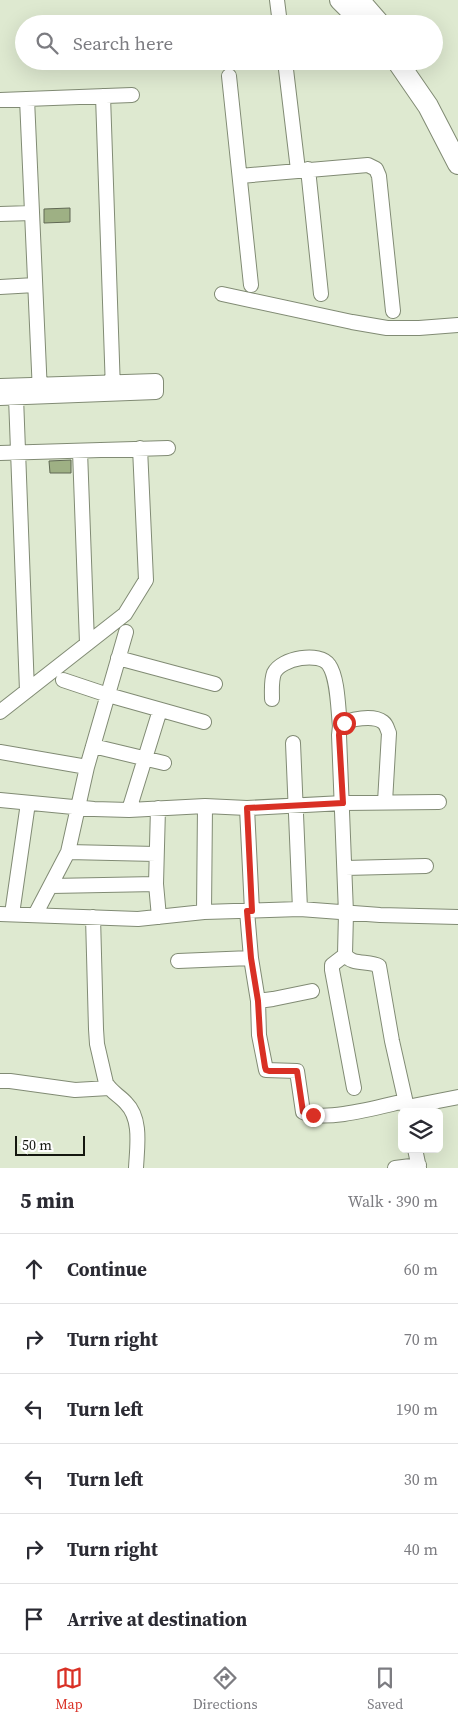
<!DOCTYPE html>
<html lang="en">
<head>
<meta charset="utf-8">
<style>
  :root { --surface:#fff; --page:#f2f2f3; --text:#2b2b33; --muted:#7c7c81; --line:#e1e1e2; --accent:#d93025 }
  body { margin:0; font-family:"Source Serif 4",serif; background:var(--page); color:var(--text) }
  .controls { position:absolute; right:15px; bottom:15px; display:grid; overflow:hidden; border-radius:8px; box-shadow:0 5px 20px #0002 }
  .controls button { width:45px; height:45px; display:grid; place-items:center; padding:0; border:0; border-bottom:1px solid var(--line); background:var(--surface); color:var(--text); font:25px sans-serif }
  .scale { position:absolute; left:15px; bottom:12px; width:70px; box-sizing:border-box; padding-left:5px; border:2px solid #14170f; border-top:0; font-size:14px; line-height:18px; white-space:nowrap; color:#14170f; -webkit-text-stroke:4px #fff; paint-order:stroke }
  .stop { position:absolute; width:15px; height:15px; margin:-11px; border:4px solid #d93025; border-radius:50%; background:#fff }
  .stop.end { background:#d93025; border-color:#fff; box-shadow:0 1px 5px #0008 }
  .list { margin:0; padding:0; list-style:none }
  h2 { display:flex; justify-content:space-between; align-items:center; height:65px; margin:0; padding:0 20px; font-size:21px }
  h2 small { font-size:16px; font-weight:400; color:var(--muted) }
  .list li { display:grid; grid-template-columns:32px 1fr auto; gap:15px; align-items:center; box-sizing:border-box; height:70px; padding:0 20px; border-top:1px solid var(--line) }
  .list b { display:block; font-size:19px; white-space:nowrap }
  .list em { font-size:16px; font-style:normal; color:var(--muted) }
  .icon { flex:none; width:28px; height:28px; fill:none; stroke:currentColor; stroke-width:2; stroke-linecap:round; stroke-linejoin:round }
  .map { position:relative; flex:none; width:458px; height:1168px; overflow:hidden }
  .search { position:absolute; background:var(--surface); box-shadow:0 5px 20px #0002; left:15px; right:15px; top:15px; height:55px; display:flex; align-items:center; gap:12px; box-sizing:border-box; padding:0 18px; border-radius:28px; color:var(--muted); font-size:19px }
  .sheet { height:485px; background:var(--surface) }
  nav { display:flex; justify-content:space-around; align-items:center; box-sizing:border-box; height:70px; border-top:1px solid var(--line); background:var(--surface); font-size:14px; color:var(--muted) }
  nav a { display:grid; justify-items:center; gap:2px }
  nav .on { color:var(--accent) }
  .map>svg:first-child { display:block }
  .building { fill:#9eb084; stroke:#606954 }
  .lines { fill:none; stroke-linecap:round; stroke-linejoin:round }
  .minor-casing { stroke:#818b74; stroke-width:16 }
  .highway-casing { stroke:#818b74; stroke-width:22 }
  .minor { stroke:#fff; stroke-width:14 }
  .highway { stroke:#fff; stroke-width:20 }
  .route { stroke:#d93025; stroke-width:6 }
</style>
</head>
<body>
<div class="map">
<svg width="458" height="1168" viewBox="0 0 458 1168">
  <rect width="100%" height="100%" fill="#dee9d0"/>
  <path class="building" d="M70 208V222L44 223V209Z
    M71 460V473H50L49 461Z"/>
  <g class="lines">
    <g class="minor-casing">
      <path id="minor" d="M277 0 280 24
        M285 61 298 170
        M229 76 251 285
        M103 96 113 390
        M27 99 40 393
        M0 100 132 95
        M308 169 321 294
        M240 176 368 165 376 169 379 176 393 311
        M0 214 32 213
        M0 287 35 285
        M222 294 352 322 387 328H419L458 325
        M0 386 156 381V392L0 398
        M16 397 27 691
        M80 451 87 643
        M0 453 168 448
        M118 658 215 684
        M63 680 108 695 204 722
        M272 699C272 691 271 681 274 673 281 658 320 651 329 665 338 678 338 709 340 726
        M0 712 125 614 146 580 140 448
        M293 743 300 909
        M93 746 164 763
        M0 752 87 767
        M0 800 94 809 129 810 205 806 247 808 343 803 439 802
        M385 802 389 733C387 729 387 725 383 722 374 715 349 718 340 726L339 735 346 913 345 954C351 966 369 960 379 966L392 1041 408 1112
        M158 808 156 884 159 917
        M247 808 252 911
        M129 810 160 710
        M68 852 156 854
        M345 868 426 866
        M51 886 156 884
        M247 911 251 958 258 1001 259 1035 266 1070 297 1071 303 1112C324 1123 382 1106 405 1101
        M204 912 205 806
        M0 914 138 919 204 912 300 909 380 915 458 917
        M12 914 28 803
        M35 915 68 852 87 767 126 632
        M93 917 96 1029 97 1044 106 1083C111 1092 120 1096 126 1103 142 1119 137 1147 136 1168
        M345 955 332 965V970L354 1088
        M178 961 251 958
        M258 1001 273 999 312 991
        M0 1081H10L75 1090 109 1088
        M407 1107 458 1097
        M415 1149 419 1168
        M395 1168 419 1165"/>
    </g>
    <g class="highway-casing">
      <path id="highway" d="M340 0 364 24
        M359 0 380 24
        M397 61 428 106 458 164"/>
    </g>
    <use href="#minor" class="minor"/>
    <use href="#highway" class="highway"/>
  </g>
  <g class="lines">
    <path class="route" d="M313 1115 303 1112 297 1071H269L266 1070 265 1067 260 1035 258 1001 251 958 247 911H252L247 808 343 803 339 735 340 726 344 723"/>
  </g>
</svg>
<div class="controls">
<button><svg class="icon" aria-label="layers" viewBox="0 0 24 24"><path d="M12 4l9 5-9 5-9-5zM3 14l9 5 9-5"/></svg></button>
</div>
<div class="scale">50 m</div>
<div class="stop" style="left:344px;top:723px"></div>
<div class="stop end" style="left:313px;top:1115px"></div>
<div class="search"><svg class="icon" aria-label="search" viewBox="0 0 24 24"><circle cx="10" cy="10" r="6"/><path d="M15 15l6 6"/></svg>Search here</div>
</div>
<section class="sheet">
<h2>5 min<small>Walk · 390 m</small></h2>
<ul class="list">
<li><svg class="icon" aria-label="ahead" viewBox="0 0 24 24"><path d="M12 20V5M6 11l6-6 6 6"/></svg><div><b>Continue</b></div><em>60 m</em></li>
<li><svg class="icon" aria-label="right" viewBox="0 0 24 24"><path d="M7 20v-9h11M14 6l5 5-5 5"/></svg><div><b>Turn right</b></div><em>70 m</em></li>
<li><svg class="icon" aria-label="left" viewBox="0 0 24 24"><path d="M17 20v-9H6M10 6l-5 5 5 5"/></svg><div><b>Turn left</b></div><em>190 m</em></li>
<li><svg class="icon" aria-label="left" viewBox="0 0 24 24"><path d="M17 20v-9H6M10 6l-5 5 5 5"/></svg><div><b>Turn left</b></div><em>30 m</em></li>
<li><svg class="icon" aria-label="right" viewBox="0 0 24 24"><path d="M7 20v-9h11M14 6l5 5-5 5"/></svg><div><b>Turn right</b></div><em>40 m</em></li>
<li><svg class="icon" aria-label="arrive" viewBox="0 0 24 24"><path d="M6 21V4h12l-3 4 3 4H6"/></svg><div><b>Arrive at destination</b></div></li>
</ul>
</section>
<nav>
<a class="on"><svg class="icon" aria-label="map" viewBox="0 0 24 24"><path d="M3 6l6-2 6 2 6-2v14l-6 2-6-2-6 2zM9 4v14M15 6v14"/></svg>Map</a>
<a><svg class="icon" aria-label="directions" viewBox="0 0 24 24"><path d="M12 3l9 9-9 9-9-9zM9 14v-3h6M13 9l2 2-2 2"/></svg>Directions</a>
<a><svg class="icon" aria-label="saved" viewBox="0 0 24 24"><path d="M7 4h10v16l-5-4-5 4z"/></svg>Saved</a>
</nav>
</body>
</html>
